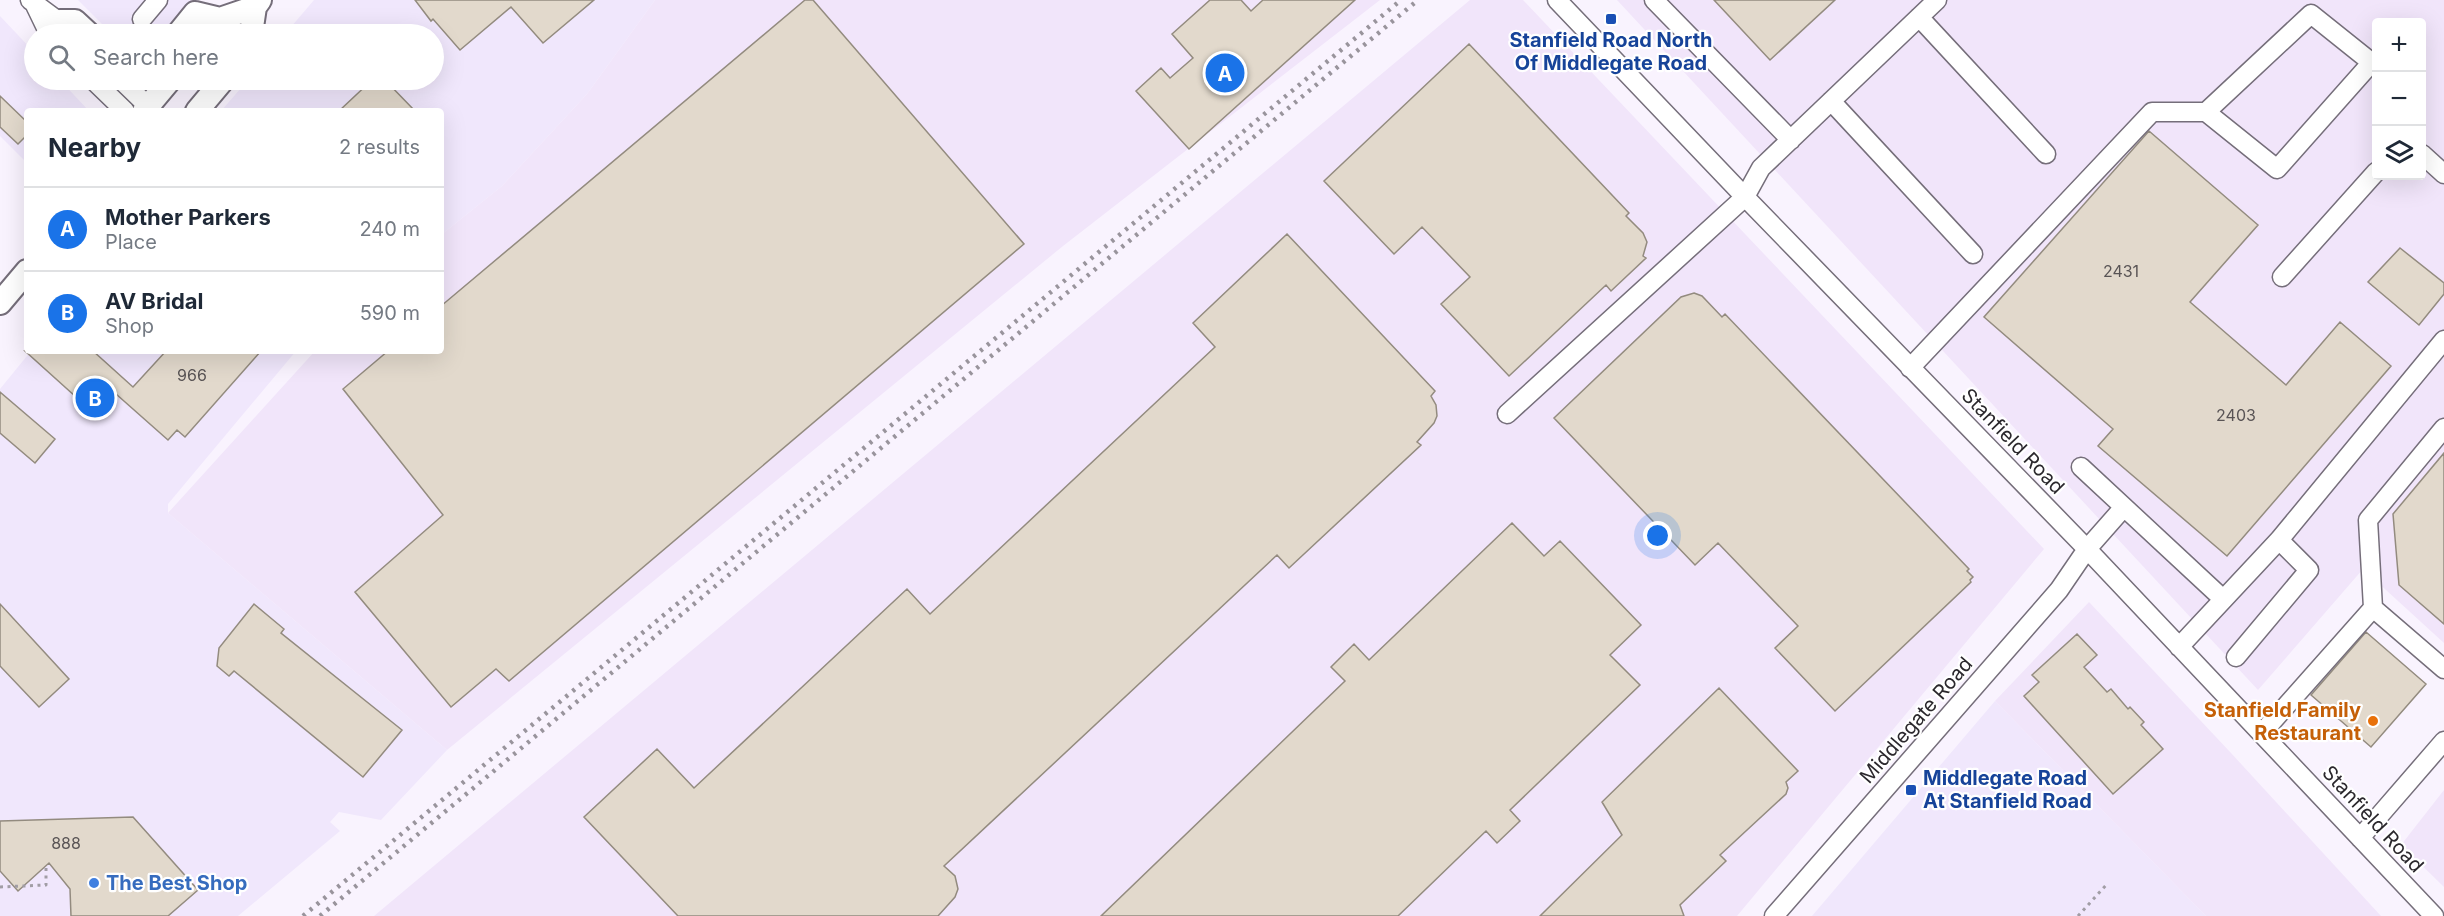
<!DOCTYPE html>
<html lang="en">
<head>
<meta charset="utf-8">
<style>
  :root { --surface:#fff; --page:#f2f2f3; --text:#1f2937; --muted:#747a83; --line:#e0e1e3; --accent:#1a73e8 }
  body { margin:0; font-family:Inter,sans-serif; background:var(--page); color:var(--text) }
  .controls { position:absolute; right:18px; top:18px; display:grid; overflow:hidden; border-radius:6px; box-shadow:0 6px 24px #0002 }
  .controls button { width:54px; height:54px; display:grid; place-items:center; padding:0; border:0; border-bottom:2px solid var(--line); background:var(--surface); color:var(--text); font:30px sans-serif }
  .you { position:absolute; left:1658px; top:536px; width:21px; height:21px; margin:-15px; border:4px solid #fff; border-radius:50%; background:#1a73e8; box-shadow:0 0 0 9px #1a73e833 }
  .badge { display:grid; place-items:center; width:39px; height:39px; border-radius:50%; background:var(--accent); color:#fff; font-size:20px; font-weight:700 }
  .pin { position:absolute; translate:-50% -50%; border:3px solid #fff; box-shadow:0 2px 6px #0006 }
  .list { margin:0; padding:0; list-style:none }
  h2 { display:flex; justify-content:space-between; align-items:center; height:78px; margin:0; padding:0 24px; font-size:26px }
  h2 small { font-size:20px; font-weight:400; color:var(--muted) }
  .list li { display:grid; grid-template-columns:39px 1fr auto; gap:18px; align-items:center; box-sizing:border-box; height:84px; padding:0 24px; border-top:2px solid var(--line) }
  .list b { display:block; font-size:22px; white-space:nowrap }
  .list p { margin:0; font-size:20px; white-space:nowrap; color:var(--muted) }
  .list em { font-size:20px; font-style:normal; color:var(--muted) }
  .icon { flex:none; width:33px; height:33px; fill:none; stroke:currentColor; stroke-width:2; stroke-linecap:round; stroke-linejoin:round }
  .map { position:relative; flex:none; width:2444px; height:916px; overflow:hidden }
  .search { position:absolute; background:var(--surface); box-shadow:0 6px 24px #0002; left:24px; top:24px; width:420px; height:66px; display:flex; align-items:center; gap:15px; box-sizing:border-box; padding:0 21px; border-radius:33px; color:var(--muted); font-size:22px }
  .panel { position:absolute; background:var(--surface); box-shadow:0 6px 24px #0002; left:24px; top:108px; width:420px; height:246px; border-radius:6px }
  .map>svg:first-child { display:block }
  .commercial { fill:#f0e7fc }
  .built { fill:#f1e5fa; fill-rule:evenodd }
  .building { fill:#e2d9cc; stroke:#938b7f; stroke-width:1.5 }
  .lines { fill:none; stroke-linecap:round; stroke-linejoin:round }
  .minor-casing { stroke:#756e7a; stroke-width:21 }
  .major-casing { stroke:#756e7a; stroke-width:26 }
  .path { stroke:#a19da5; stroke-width:3; stroke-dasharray:3 4.5; stroke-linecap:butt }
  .minor { stroke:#fff; stroke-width:18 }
  .major { stroke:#fff; stroke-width:22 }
  .rail { stroke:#99949c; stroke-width:4.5; stroke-dasharray:3 6; stroke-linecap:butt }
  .transit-dot { fill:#1a4fb4; stroke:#fff; stroke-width:2 }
  .food-dot { fill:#e8710a; stroke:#fff; stroke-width:2 }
  .shop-dot { fill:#3f7fe0; stroke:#fff; stroke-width:2 }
  .labels { text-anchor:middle; stroke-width:4.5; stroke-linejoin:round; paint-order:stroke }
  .number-label { font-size:16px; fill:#595455 }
  .transit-label { font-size:20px; font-weight:bold; fill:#164399; stroke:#fff }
  .street-label { font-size:20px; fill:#2b282d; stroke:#fff }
  .food-label { font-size:20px; font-weight:bold; fill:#c56008; stroke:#fff; text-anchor:end }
  .shop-label { font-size:20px; font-weight:bold; fill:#366cbe; stroke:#fff; text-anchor:start }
</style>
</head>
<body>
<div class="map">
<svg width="2444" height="916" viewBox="0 0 2444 916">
  <rect width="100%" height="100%" fill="#f9f3fe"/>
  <path class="commercial" d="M78 0H194L165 34H112Z
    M314 0H655L587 94 502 186 441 235V111H221L248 80H434V34H285Z
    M0 16 34 52V80H60L89 111H27V163L0 136Z
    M31 351H296L168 504V513L447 750 381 820 339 812 330 822 340 831 238 916H0V389Z
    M1995 701 2206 916H1812Z"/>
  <path class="built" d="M655 0H1380L1063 246 447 750 168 513 315 351H441V235L502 186 587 94Z
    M1470 0H1523L2044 549 1737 916H374Z
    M1617 0H2444V643L2363 569 2258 690ZM2376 22H2422V176H2376Z
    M2089 602 2231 753 2381 916H2206L1995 701Z
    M2444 790V887L2401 845Z"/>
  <path class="building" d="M415 0H594L543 43 511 7 460 50 433 19 431 21Z
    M805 0H813L1024 244 509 681 496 669 451 707 355 592 443 515 343 389 388 351H441V306Z
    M1210 0H1241L1251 11 1263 0H1355L1189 149 1136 91 1161 68 1170 78 1193 58 1172 34Z
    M1714 0H1835L1770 60Z
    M1469 44 1629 213 1626 216 1643 233 1647 242 1643 256 1646 258 1611 291 1606 285 1509 376 1441 304 1470 277 1422 227 1394 254 1324 181Z
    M372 80H385L415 111H339Z
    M0 96 27 122V135L18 144 0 127Z
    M2149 131 2258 225 2190 302 2286 385 2340 322 2391 366 2227 556 2098 446 2113 429 1984 317Z
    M1287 234 1435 391 1431 396 1436 405 1437 416 1434 423 1417 442 1421 445 1289 568 1277 555 944 866 955 876 958 889 955 897 938 916H678L584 817 657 749 694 788 907 589 930 614 1215 347 1193 323Z
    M2400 248 2444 283V294L2419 325 2368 282Z
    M1694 293 1702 296 1722 317 1725 314 1969 569 1967 571 1973 577 1970 580 1971 582 1835 711 1775 648 1798 626 1718 543 1695 565 1554 418 1681 297Z
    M25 351H93L133 387 166 351H261L185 437 177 430 168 440 116 394 96 415Z
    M0 392 55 439 35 463 0 433Z
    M2444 453V624L2399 585 2393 514Z
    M1512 523 1544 556 1560 541 1641 625 1610 655 1640 685 1510 810 1520 821 1497 843 1486 831 1398 916H1101L1345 681 1331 667 1354 644 1369 660Z
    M0 604 69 679 39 707 0 666Z
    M254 604 284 629 281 633 402 730 363 777 234 671 229 676 217 666 219 648Z
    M2366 632 2426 684 2371 747 2311 695Z
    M2077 634 2097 655 2084 667 2107 692 2111 689 2128 709 2130 707 2144 722 2141 725 2163 749 2113 794 2024 696 2039 682 2032 675Z
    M1719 688 1798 771 1786 782 1788 788 1786 794 1720 855 1726 861 1680 905 1684 916H1540L1622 835 1602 802Z
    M133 817 198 890 168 916H71L70 889 49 863 18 891 0 871V821Z"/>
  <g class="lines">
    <g class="minor-casing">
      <path id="minor" d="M30 0 69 29
        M1557 0 1745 197 2087 549 2434 916
        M1654 0 1791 140
        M35 5 49 34
        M1919 17 2046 154
        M142 19 158 0
        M93 80 125 111
        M121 80 153 111
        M1831 101 1973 254
        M2206 112 2277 169 2372 62
        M2422 154 2444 174
        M2282 277 2376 172
        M1910 368 2152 112H2206L2311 14 2376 66
        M1507 414 1745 197 1761 168 1937 0
        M2081 467 2223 599
        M2373 608 2444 669
        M2179 647 2279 540 2444 340
        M2236 657 2309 570 2279 540
        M2262 733 2373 608 2368 520 2444 428
        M2360 838 2444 741
        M1774 916 2059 590 2087 549 2124 507"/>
    </g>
    <g class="major-casing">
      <path id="major" d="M60 21H75L89 34
        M178 34 195 13 220 19
        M208 34 220 19 255 7
        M251 34 255 7 260 0
        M144 111 170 80
        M197 111 223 80
        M0 303 27 271"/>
    </g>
    <path class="path" d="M0 887 46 885V865
      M2078 916 2108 883"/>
    <use href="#minor" class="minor"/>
    <use href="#major" class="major"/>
    <path class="rail" d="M303 916 1401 0
      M320 916 1418 0"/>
  </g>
  <g class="transit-dot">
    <rect x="1605" y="13" width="12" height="12" rx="3"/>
    <rect x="1905" y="784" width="12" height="12" rx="3"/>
  </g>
  <circle class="food-dot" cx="2373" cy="721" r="6"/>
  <circle class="shop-dot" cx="94" cy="883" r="6"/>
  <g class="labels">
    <g class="number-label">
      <text x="2121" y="277">2431</text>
      <text x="192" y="381">966</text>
      <text x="2236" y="421">2403</text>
      <text x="66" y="849">888</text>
    </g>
    <g class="transit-label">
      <text x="1611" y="47">Stanfield Road North<tspan x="1611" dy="23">Of Middlegate Road</tspan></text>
      <text x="1923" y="785" text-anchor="start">Middlegate Road<tspan x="1923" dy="23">At Stanfield Road</tspan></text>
    </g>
    <g class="street-label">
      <text transform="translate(2013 441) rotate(46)" y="7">Stanfield Road</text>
      <text transform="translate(1916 720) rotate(-49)" y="7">Middlegate Road</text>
      <text transform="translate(2373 819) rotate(47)" y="7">Stanfield Road</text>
    </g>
    <g class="food-label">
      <text x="2361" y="717">Stanfield Family<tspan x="2361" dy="23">Restaurant</tspan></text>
    </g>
    <g class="shop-label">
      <text x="106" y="890">The Best Shop</text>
    </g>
  </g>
</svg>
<div class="controls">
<button>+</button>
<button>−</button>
<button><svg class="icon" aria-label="layers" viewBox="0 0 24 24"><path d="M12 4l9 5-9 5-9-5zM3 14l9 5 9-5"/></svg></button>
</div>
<div class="you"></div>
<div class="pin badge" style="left:1225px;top:73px">A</div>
<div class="pin badge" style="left:95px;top:398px">B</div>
<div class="search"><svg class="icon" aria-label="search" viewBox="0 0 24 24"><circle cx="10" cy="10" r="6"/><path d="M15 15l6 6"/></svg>Search here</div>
<section class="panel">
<h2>Nearby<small>2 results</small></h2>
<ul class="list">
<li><span class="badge">A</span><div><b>Mother Parkers</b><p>Place</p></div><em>240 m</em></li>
<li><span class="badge">B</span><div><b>AV Bridal</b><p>Shop</p></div><em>590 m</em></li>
</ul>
</section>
</div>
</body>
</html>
